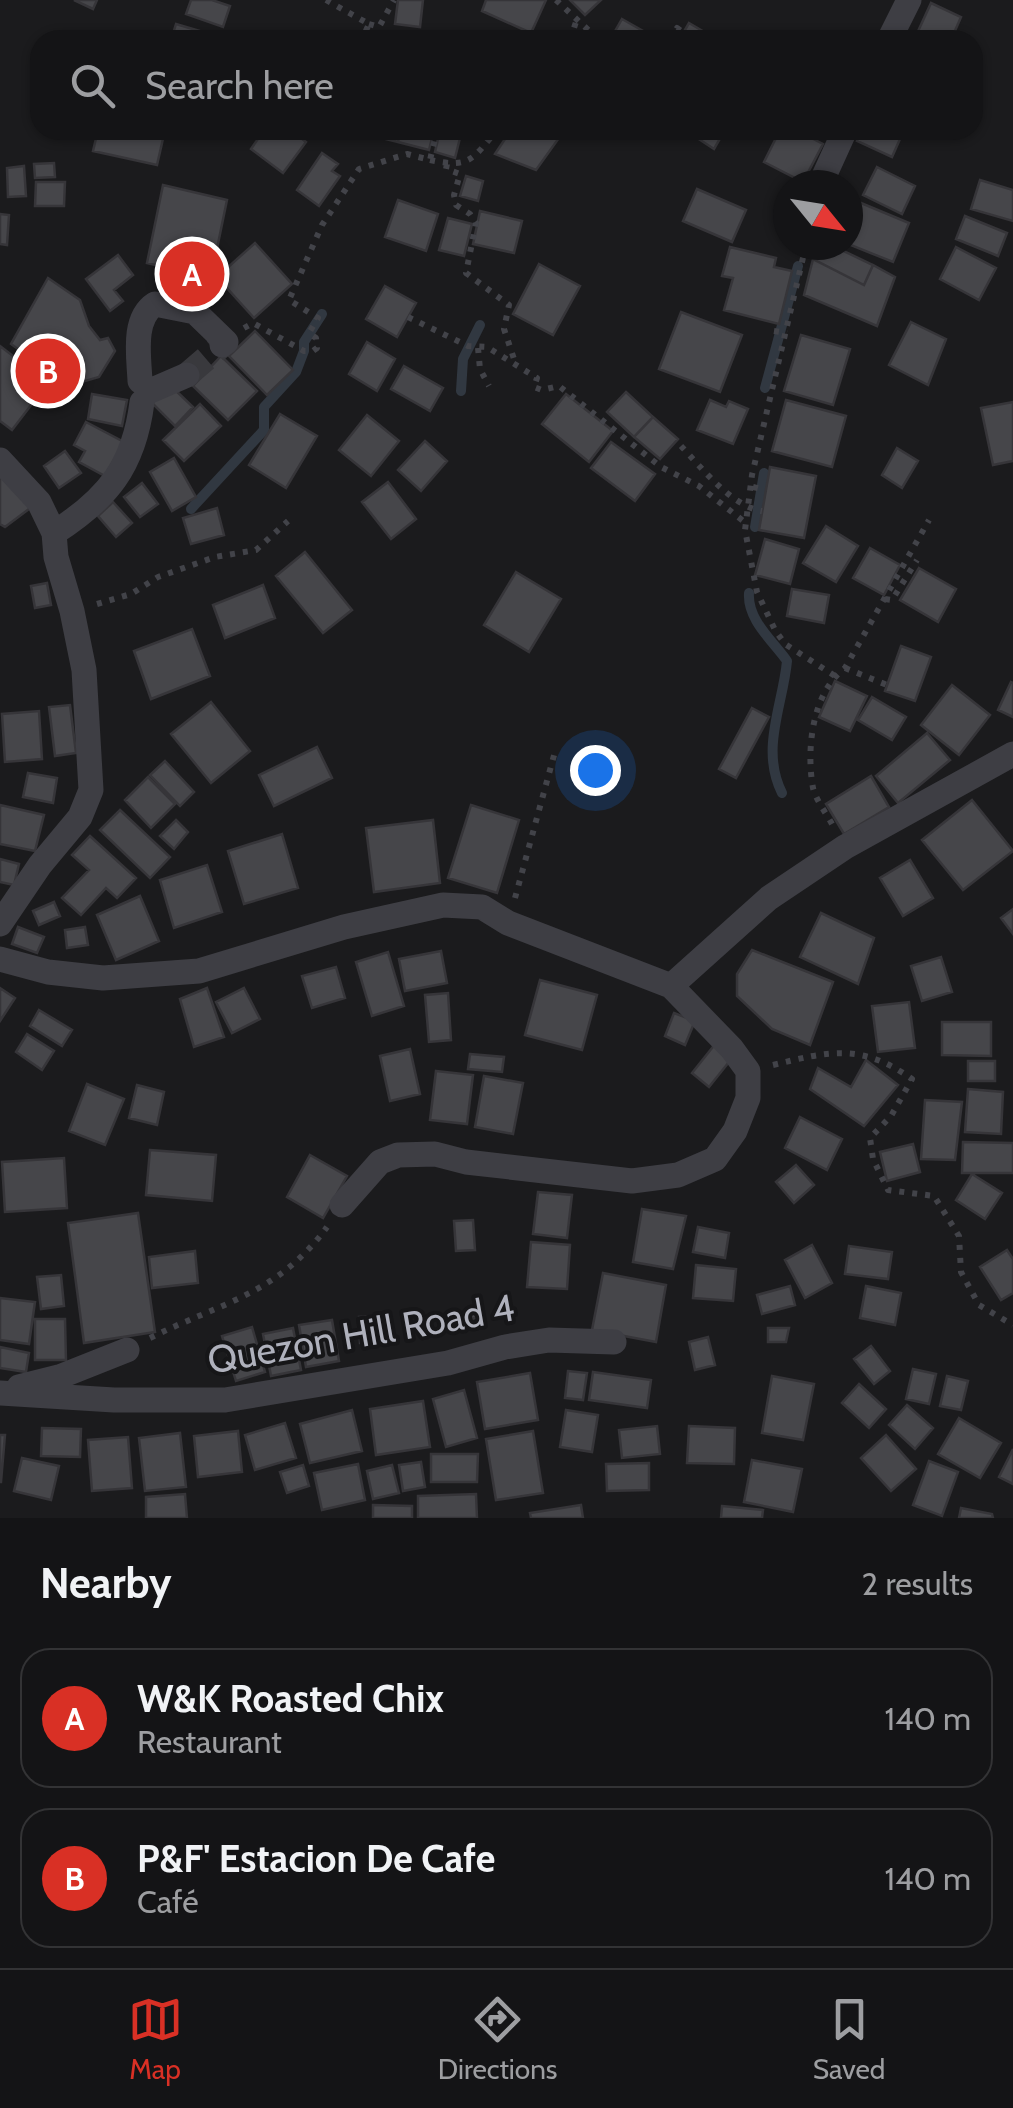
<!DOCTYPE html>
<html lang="en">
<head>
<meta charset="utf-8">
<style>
  :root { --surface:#141416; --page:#1d1d1f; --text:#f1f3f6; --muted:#9d9ea1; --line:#333335; --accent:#d93025 }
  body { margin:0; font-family:Cabin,sans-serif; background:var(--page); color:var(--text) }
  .compass { position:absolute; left:773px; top:170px; width:90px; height:90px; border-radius:50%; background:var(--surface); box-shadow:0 2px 8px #0004; rotate:120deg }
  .you { position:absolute; left:595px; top:770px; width:35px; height:35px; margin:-25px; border:8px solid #fff; border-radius:50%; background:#1a73e8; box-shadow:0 0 0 15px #1a73e833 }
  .badge { display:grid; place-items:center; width:65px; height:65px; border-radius:50%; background:var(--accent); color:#fff; font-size:32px; font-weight:700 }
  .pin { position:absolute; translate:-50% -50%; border:5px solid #fff; box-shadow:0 2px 10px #0006 }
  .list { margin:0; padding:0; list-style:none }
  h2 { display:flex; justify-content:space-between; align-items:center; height:130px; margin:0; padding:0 40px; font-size:42px }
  h2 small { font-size:32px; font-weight:400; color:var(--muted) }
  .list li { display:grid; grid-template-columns:65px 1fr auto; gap:30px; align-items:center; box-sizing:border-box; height:140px; margin:0 20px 20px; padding:0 20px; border:2px solid var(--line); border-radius:30px }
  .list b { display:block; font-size:38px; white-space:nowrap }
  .list p { margin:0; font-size:32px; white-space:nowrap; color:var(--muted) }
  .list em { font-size:32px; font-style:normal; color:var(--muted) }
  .icon { flex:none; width:55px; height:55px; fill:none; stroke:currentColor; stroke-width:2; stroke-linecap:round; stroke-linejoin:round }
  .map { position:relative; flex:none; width:1013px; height:1518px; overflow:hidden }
  .search { position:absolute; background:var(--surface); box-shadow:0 2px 8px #0004; left:30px; right:30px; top:30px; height:110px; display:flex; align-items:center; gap:25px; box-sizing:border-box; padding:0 35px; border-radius:30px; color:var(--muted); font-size:38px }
  .sheet { height:450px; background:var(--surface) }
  nav { display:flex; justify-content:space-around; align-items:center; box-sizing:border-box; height:140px; border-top:2px solid var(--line); background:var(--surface); font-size:28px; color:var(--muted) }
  nav a { display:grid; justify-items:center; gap:5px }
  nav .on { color:var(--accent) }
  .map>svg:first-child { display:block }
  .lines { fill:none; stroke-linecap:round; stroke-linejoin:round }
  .stream { stroke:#313841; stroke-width:10 }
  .building { fill:#46464a; stroke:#363539; stroke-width:2.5 }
  .minor-tunnel { stroke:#39393d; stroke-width:25; stroke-dasharray:25 12; stroke-linecap:butt }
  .path { stroke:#424349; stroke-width:6; stroke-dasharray:5 8; stroke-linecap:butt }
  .minor { stroke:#3e3e44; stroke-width:25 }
  .labels { text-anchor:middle; stroke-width:8; stroke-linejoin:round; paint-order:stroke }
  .street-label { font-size:38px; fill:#afb1bc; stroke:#161618 }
</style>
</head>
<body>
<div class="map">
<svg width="1013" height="1518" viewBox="0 0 1013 1518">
  <rect width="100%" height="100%" fill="#1b1b1d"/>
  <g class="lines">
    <path class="stream" d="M765 388 798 266
      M461 391 463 359 480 325
      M191 509 264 430V407L296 372 304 351V342L322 314
      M755 527 764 473
      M749 593C747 620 773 641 787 661 783 705 760 749 782 793"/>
  </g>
  <path class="building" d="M74 0H97L93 9Z
    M191 0H212L230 6 223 27 186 14Z
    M398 0H423L420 27 395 24Z
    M486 0H546L531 33 482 11Z
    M570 0H601L585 15Z
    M931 3 961 17 951 40H914Z
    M622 19 659 40H610Z
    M689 23 718 40H679Z
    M176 24 230 40H171Z
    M98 130H165L157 165 93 151Z
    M264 130H291L306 142 283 173 251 149Z
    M362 130H401L398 142 361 133Z
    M401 130H434L429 150 398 142Z
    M440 130H462L455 158 435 152Z
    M511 130H563L564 131 536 170 495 154Z
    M685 130H725L714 149Z
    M780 130H796L823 144 803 182 764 162Z
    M862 130H904L892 157 857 141Z
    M322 153 338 164 332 171 340 176 319 206 297 190Z
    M54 163 55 177 35 178 34 164Z
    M24 166 26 196 8 197 7 168Z
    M877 167 915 186 902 214 863 195Z
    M466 176 483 181 478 201 460 196Z
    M980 180 1013 190V221L971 209Z
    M36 182H65L64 206H35Z
    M163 185 227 200 211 278 147 263Z
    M697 189 746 210 732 242 683 221Z
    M849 198 909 223 893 262 848 244Z
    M398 200 438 214 426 251 385 237Z
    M480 211 522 221 514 253 473 244Z
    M0 214 9 215 7 245 0 244Z
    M965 216 1007 233 998 256 956 239Z
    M448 218 472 224 464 256 439 250Z
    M255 243 292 284 254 318 217 277Z
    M816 245H831L873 265 864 285 813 259Z
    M730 247 776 258 774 267 792 271 779 324 724 310 733 278 722 276Z
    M956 247 996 268 979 300 940 279Z
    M118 255 133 275 114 290 123 301 110 311 86 279Z
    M813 259 864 285 873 265 895 277 877 326 804 295Z
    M539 264 580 286 553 335 513 314Z
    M48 278 80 300 89 326 100 340 108 338 115 351 99 377 68 386 11 344Z
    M385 286 416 303 397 337 366 319Z
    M681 312 742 335 720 392 659 369Z
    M911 322 946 339 928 385 889 365Z
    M255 331 293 370 267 395 229 356Z
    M801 335 850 349 833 405 784 391Z
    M367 342 395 359 377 391 349 374Z
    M0 346 48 383 12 430 0 421Z
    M221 356 257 391 228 420 193 386Z
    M404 366 443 388 430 411 391 389Z
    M170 385 193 407 175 426 152 403Z
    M626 392 653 417 634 437 607 412Z
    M92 394 127 400 122 426 88 419Z
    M566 394 613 431 589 462 542 424Z
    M710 400 726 407 729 401 748 409 733 444 697 430Z
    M786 400 846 416 832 467 772 451Z
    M1013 402V461L993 465 981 408Z
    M200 404 221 426 184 461 163 440Z
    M280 414 317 436 286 488 249 465Z
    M367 415 399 441 371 476 339 450Z
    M653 417 678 439 660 459 634 437Z
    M86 422 124 442 105 476 79 462 85 451 74 445Z
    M425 441 447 461 421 491 398 470Z
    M611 442 655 474 635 501 591 468Z
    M897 448 918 461 902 488 882 475Z
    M65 451 81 473 59 488 44 466Z
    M174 458 196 497 172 511 150 472Z
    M770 467 816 476 804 538 759 530Z
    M0 469 33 506 5 527 0 524Z
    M388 482 416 519 391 539 362 502Z
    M142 483 158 504 140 517 124 497Z
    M113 502 132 523 116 537 98 516Z
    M217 508 224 535 191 544 183 518Z
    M826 526 858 546 836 582 803 563Z
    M765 539 799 549 790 584 755 575Z
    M870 548 900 565 884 595 853 578Z
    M305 552 352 610 323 633 276 576Z
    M919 568 956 589 938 622 900 600Z
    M516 572 561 599 529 652 484 625Z
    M47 583 51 605 35 608 31 586Z
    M263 585 275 618 225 638 213 605Z
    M792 589 829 595 824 623 787 616Z
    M192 629 210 676 151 699 134 651Z
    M901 646 931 657 915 701 885 691Z
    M835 681 867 696 850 731 819 717Z
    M1011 682 1013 683V717L998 710Z
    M952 685 990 715 959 755 921 725Z
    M872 697 906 717 892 740 858 720Z
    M211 702 250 751 211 783 171 734Z
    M70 705 76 753 55 756 49 707Z
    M752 708 769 717 736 778 719 769Z
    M39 711 42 759 5 762 2 714Z
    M927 733 950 760 898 803 876 776Z
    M317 747 332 778 274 806 259 775Z
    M165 761 194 792 180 806 150 775Z
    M28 773 57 778 53 803 23 797Z
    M871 776 889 807 844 834 826 804Z
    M148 777 175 804 151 828 125 800Z
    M972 800 1013 851 963 890 922 840Z
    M0 805 44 815 35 851 0 844Z
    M471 805 519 820 497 893 448 878Z
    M120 810 170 857 150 878 100 830Z
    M176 820 188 832 174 849 160 836Z
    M433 820 440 883 374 892 366 828Z
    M282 834 298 888 244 904 228 851Z
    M90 836 136 878 117 898 106 888 81 915 62 898 89 870 72 855Z
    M0 859 19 864 14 885 0 882Z
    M910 860 933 898 903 916 880 878Z
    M207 865 222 912 174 928 160 880Z
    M140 896 159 941 116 960 97 915Z
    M54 902 60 916 39 925 33 911Z
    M1013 909V934L1001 918Z
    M821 913 874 938 858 984 800 957Z
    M18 927 44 937 37 953 12 944Z
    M85 927 88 945 67 948 65 930Z
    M752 950 833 982 810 1045 772 1029 737 996V974Z
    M441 951 447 983 405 991 399 959Z
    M388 952 404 1006 372 1016 356 962Z
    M941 957 952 992 922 1001 911 966Z
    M336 967 345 998 312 1008 302 976Z
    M540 980 597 995 582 1050 525 1035Z
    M0 988 15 998 0 1021Z
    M207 988 224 1037 194 1047 180 999Z
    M244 988 260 1019 232 1033 216 1002Z
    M448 993 451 1040 429 1042 425 995Z
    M909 1002 915 1048 878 1052 872 1006Z
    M39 1010 72 1030 62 1046 30 1026Z
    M674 1013 695 1021 685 1045 665 1036Z
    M942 1022H991V1056L942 1055Z
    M27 1034 54 1051 42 1070 16 1052Z
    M716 1043 733 1057 709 1087 692 1073Z
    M410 1049 420 1094 390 1101 380 1056Z
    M470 1054 504 1057 502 1072 468 1069Z
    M866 1060 898 1085 864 1126 810 1089 818 1068 851 1087Z
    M968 1061H995V1081H968Z
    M436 1071 473 1075 467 1124 430 1120Z
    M484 1076 523 1083 513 1134 475 1127Z
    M87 1084 124 1099 105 1145 69 1131Z
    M137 1085 164 1092 157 1125 129 1118Z
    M968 1089 1003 1092 1001 1134 965 1132Z
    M925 1100 962 1102 955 1160 921 1159Z
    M800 1117 842 1139 827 1170 785 1148Z
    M963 1142 1013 1143V1173H962Z
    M913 1144 920 1172 887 1181 880 1152Z
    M150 1150 216 1155 212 1201 146 1195Z
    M310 1155 347 1176 323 1218 287 1197Z
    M64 1158 67 1208 5 1212 2 1162Z
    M796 1165 814 1185 794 1203 776 1182Z
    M972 1174 1002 1193 985 1219 956 1200Z
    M538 1192 572 1195 567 1238 533 1234Z
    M642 1209 686 1216 673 1269 633 1262Z
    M138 1213 155 1332 84 1343 68 1223Z
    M473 1220 475 1250 456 1251 454 1221Z
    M698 1227 729 1233 725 1258 693 1252Z
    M531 1242 570 1245 567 1289 527 1287Z
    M812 1245 832 1283 805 1298 785 1260Z
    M849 1246 892 1252 888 1279 845 1274Z
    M1007 1250 1013 1259V1293L1001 1300 980 1267Z
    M195 1251 198 1283 152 1288 149 1257Z
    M696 1265 736 1269 733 1301 693 1298Z
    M603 1273 666 1285 656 1342 592 1330Z
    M61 1275 64 1306 41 1309 37 1277Z
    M790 1286 795 1305 762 1314 757 1295Z
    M866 1286 901 1293 895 1325 860 1318Z
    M0 1298 35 1302 29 1344 0 1340Z
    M480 1304 484 1315 469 1320 466 1309Z
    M390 1316V1343H360L359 1317Z
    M35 1319H65L66 1360H35Z
    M332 1320 339 1361 306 1367 299 1325Z
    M252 1327 265 1372 236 1381 222 1336Z
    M293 1328 301 1370 271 1376 263 1334Z
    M768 1328H789L786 1342H768Z
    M708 1337 715 1365 695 1370 689 1342Z
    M871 1346 890 1371 874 1384 854 1359Z
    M0 1347 29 1353 26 1372 0 1368Z
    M913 1369 936 1374 929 1404 906 1399Z
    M568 1371 587 1373 583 1400 565 1398Z
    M593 1372 651 1380 647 1408 589 1400Z
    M530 1373 538 1420 485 1429 477 1382Z
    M772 1376 814 1384 803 1440 762 1433Z
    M947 1376 968 1381 961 1410 940 1406Z
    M859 1384 886 1409 869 1428 842 1403Z
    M464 1390 477 1438 446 1447 433 1399Z
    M423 1401 430 1447 376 1455 370 1409Z
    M907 1405 933 1428 915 1449 889 1425Z
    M352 1410 362 1451 310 1463 300 1424Z
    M566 1410 598 1415 592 1452 560 1447Z
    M959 1418 1001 1443 980 1478 938 1454Z
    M285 1423 296 1458 255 1470 245 1435Z
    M657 1426 660 1454 622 1458 619 1430Z
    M689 1426 735 1428 734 1464 687 1463Z
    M42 1428 81 1429 80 1457 41 1456Z
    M238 1431 242 1472 198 1477 194 1436Z
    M533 1431 543 1493 496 1500 486 1439Z
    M180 1433 186 1487 145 1491 139 1438Z
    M0 1435H5L1 1482H0Z
    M886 1435 916 1469 891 1491 861 1458Z
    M128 1437 132 1488 92 1491 88 1440Z
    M1013 1449V1484L999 1477Z
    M431 1454H478L477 1482H431Z
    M22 1458 59 1466 51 1500 14 1491Z
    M752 1460 802 1469 793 1512 744 1502Z
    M929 1461 958 1472 942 1516 913 1505Z
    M421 1462 425 1487 403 1491 399 1465Z
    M649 1463V1490L607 1491 606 1464Z
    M358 1464 365 1500 322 1510 314 1473Z
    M303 1465 309 1486 287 1493 280 1472Z
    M392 1465 399 1493 373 1499 367 1471Z
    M185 1494 187 1518H146V1497Z
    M476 1494 477 1518H418V1496Z
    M373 1505 412 1506V1518H373Z
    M581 1505 583 1518H531L530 1513Z
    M722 1506 763 1510 762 1518H721Z
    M961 1508 992 1514 993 1518H959Z"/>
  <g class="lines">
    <path class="minor-tunnel" d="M187 375 222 345"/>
    <path class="path" d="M326 0 369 24 363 37 372 40
      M556 0 599 40
      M369 24 379 27 394 0
      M570 40 576 22
      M670 40 677 28 684 33
      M430 160C471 169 473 158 497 130
      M447 164 446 169 460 174 454 195 456 205 470 214 476 223 466 273 509 305 504 329 515 362
      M806 245 752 475 745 530 757 592 775 630 785 644 835 676
      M408 317 468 346 487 347 537 378 534 387 542 390 559 386 661 467 699 486 747 524
      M244 328 253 323 304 351H313L317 348 316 338 309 333 318 318 289 300 322 225 359 169 407 154 430 160 437 130
      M774 331 787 333
      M478 348 480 369 489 386
      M681 446C702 468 731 506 762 511
      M753 487 765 490
      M885 599 892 600 917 560
      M97 604 131 594 158 577 215 557 256 550 288 521
      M845 668 887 685
      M832 824C826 813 816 800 813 788 806 749 812 693 845 668L929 520
      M515 898 556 748
      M773 1065C830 1051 861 1043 912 1079L891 1116 870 1138 873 1159 888 1190 934 1196 959 1236 961 1272 979 1305 1013 1325
      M150 1338C220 1303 277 1295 327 1227"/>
    <path class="minor" d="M889 40 909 0
      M820 185 845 130
      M140 381C139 357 132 319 155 304L195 312 226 342 222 345
      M150 391 187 375
      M0 460 39 502 54 533 56 557 72 611 84 670 91 790 80 817 40 865 0 924
      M54 533C107 499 134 467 142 402
      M0 959 48 972 103 978 199 971 344 927 443 905 482 907 508 923 671 986 732 1049 748 1071V1098L735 1131 715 1159 678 1175 632 1181 466 1162 435 1154 398 1155 380 1162 342 1205
      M671 986 769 898 845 847 1013 754
      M19 1387 59 1377 127 1350
      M0 1393 114 1400H225L448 1363 505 1347 549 1340 614 1342"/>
  </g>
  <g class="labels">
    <g class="street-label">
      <text transform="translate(361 1334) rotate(-10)" y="13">Quezon Hill Road 4</text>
    </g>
  </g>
</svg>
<svg class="compass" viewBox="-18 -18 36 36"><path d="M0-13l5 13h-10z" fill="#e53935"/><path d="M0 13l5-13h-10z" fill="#9d9ea1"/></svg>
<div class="you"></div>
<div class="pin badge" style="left:192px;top:274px">A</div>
<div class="pin badge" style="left:48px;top:371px">B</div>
<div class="search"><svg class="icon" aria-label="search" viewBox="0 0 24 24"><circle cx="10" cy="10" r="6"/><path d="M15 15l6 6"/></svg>Search here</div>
</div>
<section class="sheet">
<h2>Nearby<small>2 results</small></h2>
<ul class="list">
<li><span class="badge">A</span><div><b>W&amp;K Roasted Chix</b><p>Restaurant</p></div><em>140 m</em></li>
<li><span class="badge">B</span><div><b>P&amp;F' Estacion De Cafe</b><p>Café</p></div><em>140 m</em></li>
</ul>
</section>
<nav>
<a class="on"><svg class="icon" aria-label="map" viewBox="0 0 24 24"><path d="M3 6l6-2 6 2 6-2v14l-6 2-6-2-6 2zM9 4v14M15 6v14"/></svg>Map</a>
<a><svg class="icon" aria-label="directions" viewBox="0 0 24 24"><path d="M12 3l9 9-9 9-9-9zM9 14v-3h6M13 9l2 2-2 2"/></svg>Directions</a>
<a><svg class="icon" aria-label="saved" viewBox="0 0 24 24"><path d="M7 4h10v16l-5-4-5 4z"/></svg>Saved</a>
</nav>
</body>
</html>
